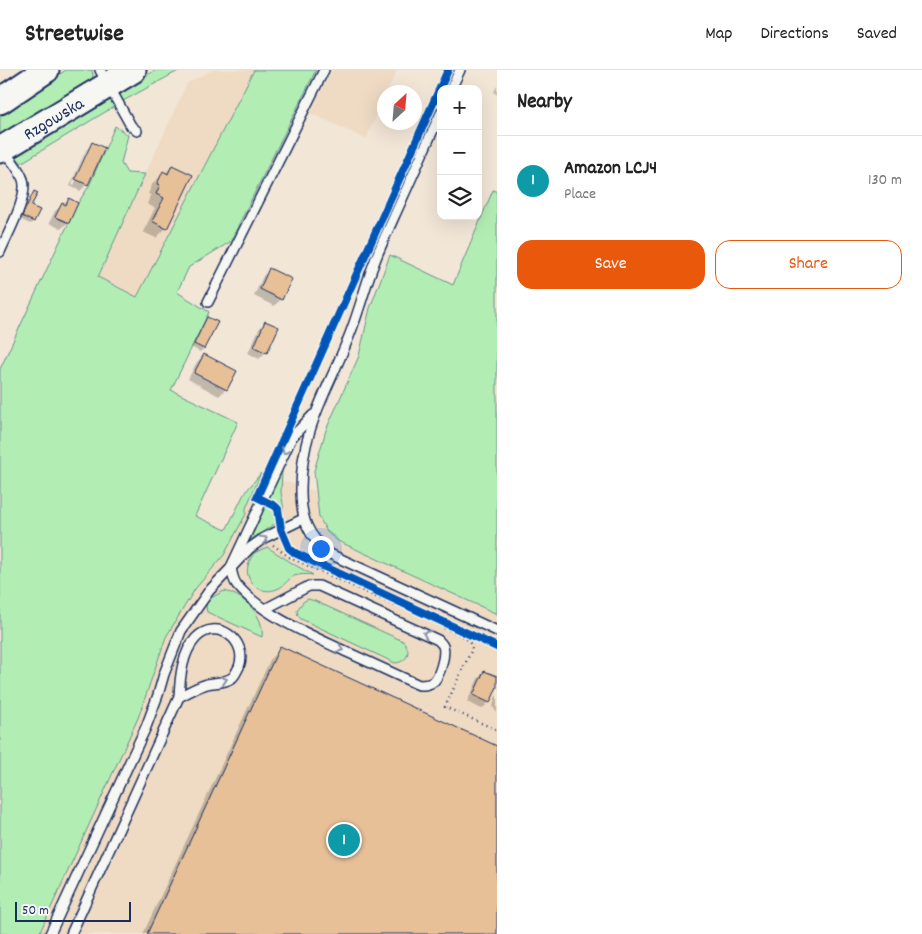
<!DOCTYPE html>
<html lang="en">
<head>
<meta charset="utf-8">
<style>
  :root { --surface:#fff; --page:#f6f6f6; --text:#222; --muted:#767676; --line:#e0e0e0; --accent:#ea580c }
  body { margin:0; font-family:Dekko,sans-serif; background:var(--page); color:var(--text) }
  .controls { position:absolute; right:15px; top:15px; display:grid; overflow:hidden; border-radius:10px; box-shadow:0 5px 20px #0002 }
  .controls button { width:45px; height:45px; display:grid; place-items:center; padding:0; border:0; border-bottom:1px solid var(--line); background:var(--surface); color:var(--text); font:25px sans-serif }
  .compass { position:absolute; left:377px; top:15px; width:45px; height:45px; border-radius:50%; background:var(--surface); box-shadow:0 5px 20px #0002; rotate:26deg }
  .scale { position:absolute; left:15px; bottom:12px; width:116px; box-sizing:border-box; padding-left:5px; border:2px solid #1b2f5e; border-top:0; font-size:14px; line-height:18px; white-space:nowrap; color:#1b2f5e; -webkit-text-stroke:4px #f6f6f2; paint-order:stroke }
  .you { position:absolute; left:320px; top:478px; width:18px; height:18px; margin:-12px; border:4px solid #fff; border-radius:50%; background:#1a73e8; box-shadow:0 0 0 8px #1a73e833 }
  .badge { display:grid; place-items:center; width:32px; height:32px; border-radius:50%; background:var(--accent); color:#fff; font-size:16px; font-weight:700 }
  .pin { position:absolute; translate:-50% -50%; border:2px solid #fff; box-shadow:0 1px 5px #0006 }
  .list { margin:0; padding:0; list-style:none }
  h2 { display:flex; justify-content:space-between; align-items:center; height:65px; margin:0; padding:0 20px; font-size:21px }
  h2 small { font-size:16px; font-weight:400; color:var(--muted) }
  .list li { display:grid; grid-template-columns:32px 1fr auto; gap:15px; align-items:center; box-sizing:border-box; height:90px; padding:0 20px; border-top:1px solid var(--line) }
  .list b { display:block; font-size:19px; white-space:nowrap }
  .list p { margin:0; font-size:16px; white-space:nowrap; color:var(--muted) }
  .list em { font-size:16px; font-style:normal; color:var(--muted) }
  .actions { display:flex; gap:10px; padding:15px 20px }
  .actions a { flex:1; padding:11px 0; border:1px solid var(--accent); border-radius:15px; text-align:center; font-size:18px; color:var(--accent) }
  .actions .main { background:var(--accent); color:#fff }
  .icon { flex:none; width:28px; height:28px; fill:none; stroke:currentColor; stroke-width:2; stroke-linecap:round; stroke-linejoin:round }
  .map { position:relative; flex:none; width:497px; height:864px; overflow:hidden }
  header { display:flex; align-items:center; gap:30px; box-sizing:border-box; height:70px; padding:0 25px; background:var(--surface); border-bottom:1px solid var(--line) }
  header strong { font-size:24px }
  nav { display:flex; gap:28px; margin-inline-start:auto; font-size:18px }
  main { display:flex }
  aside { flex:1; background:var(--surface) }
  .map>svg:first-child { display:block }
  .built { fill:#efdbc4 }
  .green { fill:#b2eeb4; stroke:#668e89 }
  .shadow { fill:#0003; fill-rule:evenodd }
  .building { fill:#e7c097; stroke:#1b2f5e }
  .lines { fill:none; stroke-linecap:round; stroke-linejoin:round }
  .service-casing { stroke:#1b2f5e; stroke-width:12 }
  .secondary-casing { stroke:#1b2f5e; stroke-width:29 }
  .path { stroke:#1b2f5e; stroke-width:2.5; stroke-dasharray:1 4; stroke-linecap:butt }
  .service { stroke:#f6f6f2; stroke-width:9 }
  .secondary { stroke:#f6f6f2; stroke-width:25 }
  .cycleway-casing { stroke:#f6f6f2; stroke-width:11 }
  .cycleway { stroke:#0057b8; stroke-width:8 }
  .oneway { stroke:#8892a8 }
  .labels { text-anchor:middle; stroke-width:4; stroke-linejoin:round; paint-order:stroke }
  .street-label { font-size:18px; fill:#1b2f5e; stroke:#f6f6f2 }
</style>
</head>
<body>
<header>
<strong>Streetwise</strong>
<nav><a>Map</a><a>Directions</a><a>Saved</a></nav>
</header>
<main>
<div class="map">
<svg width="497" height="864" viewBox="0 0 497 864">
  <rect width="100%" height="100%" fill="#f2e6d7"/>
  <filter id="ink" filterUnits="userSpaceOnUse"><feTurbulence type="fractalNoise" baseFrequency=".02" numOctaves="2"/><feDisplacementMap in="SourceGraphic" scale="10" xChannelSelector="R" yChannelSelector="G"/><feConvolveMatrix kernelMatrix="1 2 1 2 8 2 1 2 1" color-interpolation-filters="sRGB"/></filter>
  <g filter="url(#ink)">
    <path class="built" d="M213 0H254L137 227 98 207 187 13Z
      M332 0H397L387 22H384V28L366 69 310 43Z
      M261 403 315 421 319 447 327 462 338 471 497 544V864H11L195 446 226 460 244 424Z"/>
    <path class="green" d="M66 0H92L93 5 92 11 0 68V43Z
      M156 0H180L123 31 118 21Z
      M254 0H316L230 172 189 197 177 222 209 242 171 320 238 352 195 446 226 460 244 424 261 403 246 438V444L224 485 195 519 166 567 138 648 39 864H0V299L78 133 89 116 115 56 128 65 121 93 127 103 145 104 98 207 137 227Z
      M110 26 115 36 21 93 14 83Z
      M493 120 497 122V544L338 471 327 462 319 447 314 401 326 360 359 286 370 238 390 185 453 215Z
      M280 401H282C282 408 281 415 281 422 282 431 286 441 281 450L250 470Z
      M267 477 295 495 313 505C307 504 300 504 294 506 288 509 284 516 279 518 268 524 254 520 249 508 245 500 249 490 254 483Z
      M224 521C244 525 265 546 262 567L207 542 206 537 207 530Z
      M308 529 315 531 403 571C412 581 408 592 395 593L301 549 298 546 297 540 303 532Z"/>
    <path class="shadow" d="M497 16V25L494 22Z
      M93 74 87 114 80 121 70 116 86 80ZM87 80H90L74 115 72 114Z
      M172 97 166 158 156 168 143 162 155 138 147 134 151 125 148 124 153 113Z
      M35 122 30 136 33 151 30 154 20 149Z
      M69 130 68 152 61 159 49 153 55 141Z
      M270 200 281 229 274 236 254 226 263 206Z
      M207 248 203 279 200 282 191 277Z
      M266 252V282L259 289 248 283 259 259Z
      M204 285 226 319 219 326 188 309 197 292Z
      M281 578 497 678V864H143L271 588Z
      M485 602 497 608V614L489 632 482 639 467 632 478 609Z
      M497 625V643L493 637 495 628Z"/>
    <path class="building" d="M92 72 105 78 88 115 75 109Z
      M172 95 193 105 167 159 152 151 164 128 156 124 160 115 157 114 163 101 168 104Z
      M34 121 38 123 31 136 40 140 34 152 22 146Z
      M69 128 78 133 69 153 55 147 62 133 66 135Z
      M269 198 292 209 282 230 260 219Z
      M207 247 218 252 204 279 194 274Z
      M265 251 279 257 267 283 254 277Z
      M204 284 237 301 227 320 194 303Z
      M280 576 497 676V864H147Z
      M484 601 497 606V617L490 633 473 625Z"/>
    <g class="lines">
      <g class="service-casing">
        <path id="service" d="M100 0 131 56 137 61
          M451 19 460 0
          M441 43C425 77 410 112 394 147 387 163 379 179 373 196 366 214 361 234 354 253 333 314 300 354 301 422 301 448 308 467 330 484L497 561
          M0 182C7 165 31 123 22 107 18 97 10 89 4 81
          M208 232 324 0
          M265 539 309 516H319L438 570C439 571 443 575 443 576 446 584 440 605 434 611 430 615 424 615 419 615 392 603 365 590 338 578 306 563 260 543 237 515 233 510 232 504 231 497L292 367 313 345
          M50 864 146 657 158 625 164 604 181 561 209 521 250 478 264 468 303 449
          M71 864 179 627C180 607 182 583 196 568 216 547 249 570 239 597 237 600 236 604 233 607 226 613 216 612 207 614 197 617 188 622 179 627"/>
      </g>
      <g class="secondary-casing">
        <g id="secondary">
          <path d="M0 31 46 0"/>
          <path id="s1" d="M0 80 133 0"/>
        </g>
      </g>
      <path class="path" d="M273 475 289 487 398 537
        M444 558C455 563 470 566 472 579L445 637 497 660"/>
      <use href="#service" class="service"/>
      <use href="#secondary" class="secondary"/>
      <g class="cycleway-casing">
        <path id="cycleway" d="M448 0 257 427 275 436 278 439 281 459 289 478 295 483 497 577"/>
      </g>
      <use href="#cycleway" class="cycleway"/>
    </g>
    <defs><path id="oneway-chevron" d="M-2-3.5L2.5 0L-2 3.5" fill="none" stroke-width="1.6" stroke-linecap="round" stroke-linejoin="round" transform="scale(1.25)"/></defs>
    <g class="oneway">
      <use href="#oneway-chevron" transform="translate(285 381) rotate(115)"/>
      <use href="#oneway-chevron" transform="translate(264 469) rotate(-31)"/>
      <use href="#oneway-chevron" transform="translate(426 564) rotate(-156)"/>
      <use href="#oneway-chevron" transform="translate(340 579) rotate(25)"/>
      <use href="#oneway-chevron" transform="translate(224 610) rotate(-18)"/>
    </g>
  </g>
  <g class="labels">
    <g class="street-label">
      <text dy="6" stroke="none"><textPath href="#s1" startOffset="62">Rzgowska</textPath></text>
    </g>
  </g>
</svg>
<div class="controls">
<button>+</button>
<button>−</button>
<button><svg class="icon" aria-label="layers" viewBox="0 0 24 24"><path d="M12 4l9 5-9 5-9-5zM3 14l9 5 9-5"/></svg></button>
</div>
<svg class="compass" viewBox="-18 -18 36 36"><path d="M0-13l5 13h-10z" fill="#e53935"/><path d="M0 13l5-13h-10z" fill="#767676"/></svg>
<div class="scale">50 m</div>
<div class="you"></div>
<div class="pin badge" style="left:344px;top:770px;background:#0f9aa8">1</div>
</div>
<aside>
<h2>Nearby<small></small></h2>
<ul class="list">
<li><span class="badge" style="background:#0f9aa8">1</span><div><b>Amazon LCJ4</b><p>Place</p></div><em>130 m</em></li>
</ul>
<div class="actions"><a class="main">Save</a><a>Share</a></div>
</aside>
</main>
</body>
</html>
